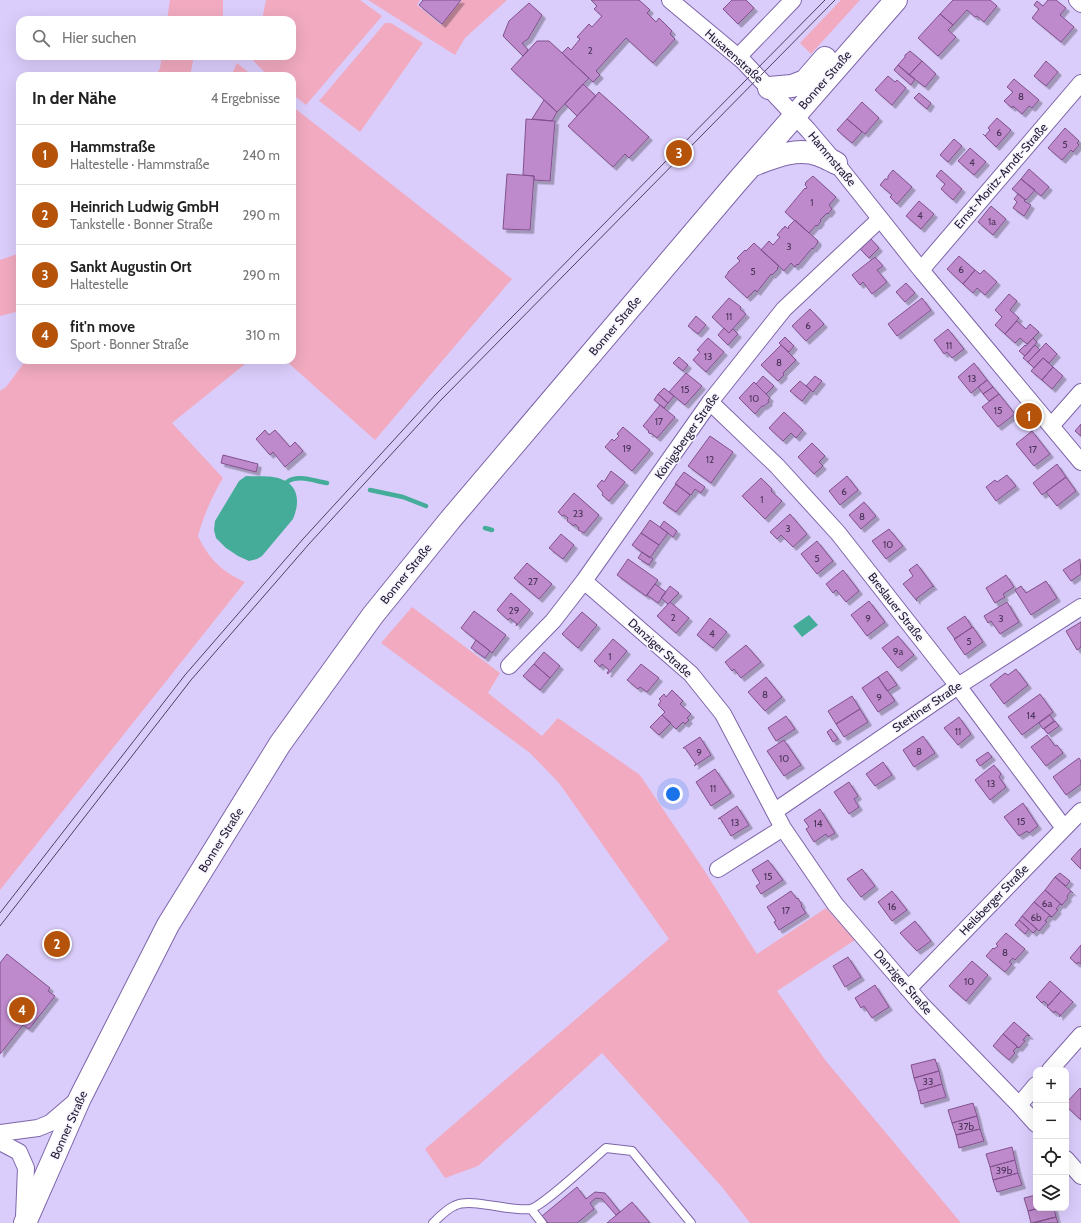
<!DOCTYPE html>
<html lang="de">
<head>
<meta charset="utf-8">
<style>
  :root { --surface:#fff; --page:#f6f6f6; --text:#222; --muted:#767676; --line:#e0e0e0; --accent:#b45309 }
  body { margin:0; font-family:Cabin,sans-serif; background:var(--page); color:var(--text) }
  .controls { position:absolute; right:12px; bottom:12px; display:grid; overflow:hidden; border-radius:8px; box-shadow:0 4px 16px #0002 }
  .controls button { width:36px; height:36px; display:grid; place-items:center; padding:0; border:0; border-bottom:1px solid var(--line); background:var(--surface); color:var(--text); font:20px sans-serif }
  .you { position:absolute; left:673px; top:794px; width:14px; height:14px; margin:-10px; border:3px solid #fff; border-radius:50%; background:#1a73e8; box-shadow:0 0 0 6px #1a73e833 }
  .badge { display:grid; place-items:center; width:26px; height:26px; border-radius:50%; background:var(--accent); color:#fff; font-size:13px; font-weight:700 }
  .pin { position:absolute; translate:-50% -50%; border:2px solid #fff; box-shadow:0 1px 4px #0006 }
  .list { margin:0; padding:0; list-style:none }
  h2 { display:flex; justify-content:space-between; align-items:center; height:52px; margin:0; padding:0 16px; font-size:17px }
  h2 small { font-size:13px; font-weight:400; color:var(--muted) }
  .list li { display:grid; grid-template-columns:26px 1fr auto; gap:12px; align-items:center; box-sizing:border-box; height:60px; padding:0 16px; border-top:1px solid var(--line) }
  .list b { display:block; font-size:15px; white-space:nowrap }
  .list p { margin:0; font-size:13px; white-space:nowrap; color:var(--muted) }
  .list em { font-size:13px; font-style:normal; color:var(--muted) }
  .icon { flex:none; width:22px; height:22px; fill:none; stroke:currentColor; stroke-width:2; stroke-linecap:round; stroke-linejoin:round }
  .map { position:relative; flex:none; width:1081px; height:1223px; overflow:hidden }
  .search { position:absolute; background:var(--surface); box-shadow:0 4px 16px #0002; left:16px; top:16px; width:280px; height:44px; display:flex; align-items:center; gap:10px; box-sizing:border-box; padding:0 14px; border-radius:12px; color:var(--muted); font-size:15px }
  .panel { position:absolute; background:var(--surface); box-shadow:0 4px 16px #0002; left:16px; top:72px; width:280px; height:292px; border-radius:12px }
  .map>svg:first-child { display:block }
  .green { fill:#f1aac0 }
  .water { fill:#45ac99 }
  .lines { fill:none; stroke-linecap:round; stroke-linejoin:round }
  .stream { stroke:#45ac99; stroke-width:4.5 }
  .building { fill:#be8acb; stroke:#81518e; filter:url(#shadow) }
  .service-casing { stroke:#7d65aa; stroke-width:10 }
  .minor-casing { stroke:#7d65aa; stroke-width:18 }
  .primary-casing { stroke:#7d65aa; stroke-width:24 }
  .service { stroke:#fff; stroke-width:8 }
  .minor { stroke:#fff; stroke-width:16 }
  .primary { stroke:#fff; stroke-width:22 }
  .tram { stroke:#4c4061; stroke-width:1 }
  .labels { text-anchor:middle; stroke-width:3; stroke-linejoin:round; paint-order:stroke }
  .number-label { font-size:10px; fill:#4a345a }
  .street-label { font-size:12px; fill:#231835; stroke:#f7f5fd }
</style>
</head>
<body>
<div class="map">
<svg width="1081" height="1223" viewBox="0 0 1081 1223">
  <defs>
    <filter id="shadow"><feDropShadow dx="3.5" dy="3.5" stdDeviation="0" flood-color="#0004"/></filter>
  </defs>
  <rect width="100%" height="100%" fill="#dbcdfb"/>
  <path class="green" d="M170 0H223V20H167Z
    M266 0H360L382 16 306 105 292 94V76H268L251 58 252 56H292V20H262Z
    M368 0H420L417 5 441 25 462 0H507L465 38 455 55Z
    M841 0H860L811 54 800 43Z
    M385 23H391L423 43 360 132 319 101Z
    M162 56H194L190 76H156L160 68Z
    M237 63 253 76H231Z
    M292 106 512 279 375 440 285 360H292Z
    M20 253V311L0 316V260Z
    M26 360H250L172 423 223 478C212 496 204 515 198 536 209 559 221 571 245 582L0 890V391L6 387Z
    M412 607 500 673 488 693 542 736 558 718 640 775 704 870 757 954 826 908 855 940 777 991 826 1061 961 1223H750L722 1187 602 1053 478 1166 445 1178 425 1149 669 939 559 783 530 753 381 643Z"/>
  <path class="water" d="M246 476C257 477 271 475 281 479 299 485 300 503 293 519L262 556 257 559 249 561 238 556 226 548 216 538 214 530 215 521 239 481Z
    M809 615 818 625 802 637 793 626Z"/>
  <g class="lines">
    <path class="stream" d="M287 482C298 474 314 481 327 483
      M370 490 403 497 426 506
      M485 528 492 530"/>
  </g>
  <path class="building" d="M423 0H461L442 24 419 5Z
    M591 0H639L650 10 647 13 656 22 659 18 672 31 670 34 675 39 653 63 626 38 596 71 600 75 593 82 562 53 568 47 571 50 580 39 577 37 589 24 592 27 602 16 594 9 597 6Z
    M732 0H746L754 8 738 24 723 9Z
    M953 0H990L997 6 984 22 977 16 975 17 967 10 953 25 940 14Z
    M1048 0H1056L1066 8 1060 15 1074 27 1061 42 1032 18 1039 9 1034 5 1037 1 1043 6Z
    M529 3 542 15 528 39 522 43 528 50 523 56 503 36 509 21Z
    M940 14 953 25 948 30 956 37 938 56 918 38Z
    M537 41H549L589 78 557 112 511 69Z
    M910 51 922 61 909 75 898 65 905 57V55Z
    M922 61 936 74 925 87 909 75Z
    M1046 61 1058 72 1046 86 1034 76Z
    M898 65 915 79 911 85 894 70Z
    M888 76 895 82 897 80 906 88 892 105 875 90Z
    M1014 79 1039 100 1032 108 1029 106 1022 114 1013 106 1012 108 1004 101 1013 92 1007 87Z
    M583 84 596 96 577 116 565 104Z
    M599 92 649 137 629 158 625 154 613 167 568 126Z
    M919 93 931 103 927 109 914 98Z
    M544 100 557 112 552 121 532 119Z
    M862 102 879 118 865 134 847 119Z
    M997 118 1011 130 996 147 983 134 985 136 990 130 988 128Z
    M526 119 555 121 550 181 534 180V176L523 175Z
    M847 119 862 132 852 143 837 130Z
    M1065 128 1079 141 1077 143 1079 145 1073 152 1071 150 1062 160 1048 148Z
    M954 139 962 146 948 162 940 155Z
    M970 148 986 162 974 175 958 161Z
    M1029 169 1049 187 1041 196 1021 179Z
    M893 170 912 187 897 204 890 197 892 195 880 185 885 179H888V176Z
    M941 170 962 189 953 200 941 189 945 184 936 176Z
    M507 174 534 176 530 230 503 229Z
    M813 176 836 197 829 205 832 209 828 214 827 213 820 220 821 221 817 226 816 225 809 233 785 212 805 188 806 189 807 187 805 185 806 182Z
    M1021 179 1035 190 1026 200 1012 189Z
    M1018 194 1025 200 1024 201 1031 205 1024 216 1013 208 1017 202 1014 199Z
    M919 201 934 214 921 229 906 216Z
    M991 206 1006 219 993 235 978 222Z
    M795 220 818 241 817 244 813 249 812 248 798 265 797 264 795 267 791 263 784 271 761 250 769 241 773 245 780 237 777 235 783 228H784L785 226 788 229 789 227H788Z
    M871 239 879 248 869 258 860 249Z
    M754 243 779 266 777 268 778 269 772 275 771 274 757 292 755 290 747 298 725 277 728 273V272L740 261 737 258 745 250 746 251Z
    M959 256 975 270 963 284 947 269Z
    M875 257 883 266 877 270 887 282 872 294 863 282 860 285 852 275Z
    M975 270 980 274 984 270 997 282 985 295 977 288 973 293 963 284Z
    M906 283 915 293 905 302 896 292Z
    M1009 294 1017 301 1010 310 1019 318 1005 334 995 325 1002 317 995 310Z
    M729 298 741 307 740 309 746 314 729 333 712 317Z
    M922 298 931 310 897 336 888 324Z
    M810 309 824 324 806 341 792 326Z
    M696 316 706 325 698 334 688 326Z
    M1017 321 1026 329 1030 324 1039 332 1027 344 1020 338 1015 343 1005 334Z
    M724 328 729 333 733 329 738 334 728 345 718 335Z
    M948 329 964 349 952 358 947 352 944 354 934 340Z
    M785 337 794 346 789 352 779 343Z
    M708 338 724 352 706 372 693 360 700 352 697 350Z
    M1033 338 1037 342 1025 356 1019 351 1025 345 1026 346Z
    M1046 343 1057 354 1049 363 1043 358 1034 368 1028 362Z
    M781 345 796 360 783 373 784 375 778 381 761 365Z
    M1035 345 1040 350 1028 362 1023 358Z
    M679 357 688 365 683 371 673 363Z
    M1043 358 1053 367 1042 380 1031 371Z
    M974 363 987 380 971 393 958 377Z
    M1053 367 1063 376 1052 389 1042 380Z
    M686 373 702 386 685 405 669 392Z
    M763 376 774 386 766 394 756 384Z
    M815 376 822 381 813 392 806 386Z
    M987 380 993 387 983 394 978 387Z
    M800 381 811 390 802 401 790 391Z
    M754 382 770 398 768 400 769 402 764 406H762L755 414 739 398Z
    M993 387 999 394 989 401 983 394Z
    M664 388 674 396 668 403 658 394Z
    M658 394 668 403 664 408 654 400Z
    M999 394 1015 414 998 427 982 407Z
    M660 405 675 417 657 438 651 433 650 434 648 432 649 431 643 426Z
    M784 412 803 430 796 438 791 433 783 441 769 428Z
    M1081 424V436L1075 431Z
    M623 427 650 450 632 471 605 447 612 439 614 441 619 436 617 434Z
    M265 430 269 435 275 430 290 447 295 442 303 451 285 467 273 452 270 455 256 439Z
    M1032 431 1050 454 1034 466 1016 444Z
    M710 436 733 452 711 483 688 466Z
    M812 443 825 456 819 462 823 466 814 474 798 457Z
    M223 455 258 464 256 472 221 463Z
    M1057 464 1066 477 1042 495 1033 483Z
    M611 471 625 482 609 501 602 495 603 493 597 486 602 480 604 482Z
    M684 472 705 487 701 493 695 489 691 495 675 484Z
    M1007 475 1016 486 996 501 986 487 995 480 997 482Z
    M847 476 858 490 840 505 829 491Z
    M1066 477 1076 491 1057 506 1046 492Z
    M761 478 772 489 771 491 782 501 765 519 742 496Z
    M676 484 690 495 676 512 663 503Z
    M574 493 599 515 584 533 578 530 579 528 575 524 574 526 567 521 568 518 564 515 562 516 558 512Z
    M864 502 876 516 861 529 849 515Z
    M790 514 807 534 793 547 781 535 777 539 770 532Z
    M650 520 668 533 659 545 641 533Z
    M664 521 677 531 673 537 660 527Z
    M889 529 903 546 886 559 872 541Z
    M641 533 659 545 650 558 632 545Z
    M561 534 574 545 563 559 549 548Z
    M817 541 833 561 817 574 801 554Z
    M642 552 653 559 649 565 638 558Z
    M628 559 658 580 646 596 617 575Z
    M1080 559 1081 574 1071 581 1063 570Z
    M527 563 552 584 539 599 514 578Z
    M917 564 934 587 933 586 916 599 917 601 903 584 913 576 909 570Z
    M843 570 859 591 846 602 836 590 833 593 826 584Z
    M1006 575 1014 587 1003 594 1005 597 995 603 986 588Z
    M1046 581 1057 598 1031 615 1015 590 1021 586 1026 593Z
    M655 584 666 592 658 603 647 595Z
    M670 586 679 593 668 604 661 598Z
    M511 593 530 610 516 626 517 624 510 618 508 620 497 610Z
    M869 601 885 622 867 636 851 615Z
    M670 602 689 618 676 633 657 616Z
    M1007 602 1019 622 1000 634 991 621 988 623 984 616Z
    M474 611 506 635 492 653 461 628Z
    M582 612 597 625 578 648 562 634Z
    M965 616 972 627 955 639 947 628Z
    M710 618 727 632 713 648 697 635Z
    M1081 622V647L1077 650 1066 631Z
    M973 627 983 642 965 655 954 639Z
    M898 636 914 655 898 668 882 648Z
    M613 639 627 651 608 674 607 673 609 670 602 664 600 667 594 661Z
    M476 640 490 651 485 658 471 648Z
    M746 645 761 662 741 678 734 669 732 671 725 662Z
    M544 652 560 666 550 678 534 664Z
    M534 664 550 678 540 690 523 676Z
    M641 664 659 678 647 692 640 687 638 689 627 680Z
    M1016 669 1028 685 1004 704 990 685 1005 673 1008 675Z
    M887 671 897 685 887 691 878 677Z
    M766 677 782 697 765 711 748 692Z
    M878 677 895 701 878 712 862 688Z
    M672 690 683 701 680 704 691 714 687 718 689 720 685 724 683 722 676 729 662 715 665 712 658 705 661 701 659 699 664 694 666 697Z
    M1040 694 1053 712 1022 735 1008 717Z
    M852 696 860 709 836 724 828 711Z
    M860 709 868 722 844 737 836 724Z
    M662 715 671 723 659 735 650 727Z
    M1050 715 1054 721 1043 729 1039 723Z
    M786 716 795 729 776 741 768 728Z
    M959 717 971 734 958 745 944 728Z
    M1055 721 1059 726 1048 734 1044 729Z
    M831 729 838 739 833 742 827 732Z
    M1047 735 1055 746 1057 745 1063 753 1046 766 1031 747Z
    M923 736 935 753 914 767 903 750Z
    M700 737 711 755 694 766 696 764 685 748H683Z
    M784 740 801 765 784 776 767 751Z
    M988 752 992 757 980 766 976 760Z
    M1079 758 1081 761V784L1066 795 1053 777Z
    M883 762 892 775 875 786 866 774Z
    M994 765 1001 774 999 777 1006 787 990 800 975 780Z
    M715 769 731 793 711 806 696 782Z
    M849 782 858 796 854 799 859 807 849 814 834 792Z
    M1023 803 1038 826 1029 833 1027 831 1019 836 1004 817Z
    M737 806 749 825 731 836 720 818 718 819Z
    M820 809 835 833 828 837 826 834 814 842 806 829 809 827 804 820Z
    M1081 848V869L1071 859Z
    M768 860 783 880 761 894 756 886 760 883 752 870Z
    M862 869 875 886 861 897 847 879Z
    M1060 873 1070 881 1066 886 1055 877Z
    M1055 877 1073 893 1071 891 1067 896 1068 898 1062 905 1045 890Z
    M1045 890 1062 905 1060 904 1056 909 1058 910 1052 917 1034 902Z
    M791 891 797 899 798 898 802 905 801 906 806 913 779 930 774 922 776 921 767 907Z
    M892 891 907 910 892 921 878 902Z
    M1034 902 1052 917 1049 916 1045 921 1047 922 1039 931 1022 916Z
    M1022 916 1037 929 1033 933 1019 920Z
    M1019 920 1029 929 1025 934 1015 925Z
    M915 921 931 941 917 951 900 933Z
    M1006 933 1025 949 1015 960 1013 958 1009 962 1012 964 1005 972 986 956 993 948 994 949 998 946 996 944Z
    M1081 945V964L1078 962 1077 964 1070 958Z
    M7 954 50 988 48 991 55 996 29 1029 23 1025 0 1054V963Z
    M848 957 861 977 845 987 833 966Z
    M972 961 988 975 966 1001 949 986Z
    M1050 981 1061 991 1047 1007 1048 1005 1044 1001 1042 1003 1036 997Z
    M875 985 889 1007 872 1018 864 1006 861 1008 855 998Z
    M1061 991 1073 1002 1059 1017 1060 1015 1055 1011 1054 1013 1047 1007Z
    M1014 1022 1030 1036 1027 1035 1023 1040 1025 1041 1019 1048 1003 1034Z
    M1003 1034 1019 1048 1017 1047 1013 1051 1015 1053 1009 1060 993 1046Z
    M935 1059 939 1071 914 1078 911 1065Z
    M939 1071 942 1084 918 1091 914 1078Z
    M942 1084 946 1097 921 1104 918 1091Z
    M1080 1088 1081 1089V1120L1066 1106V1103Z
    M973 1103 977 1116 952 1123 948 1110Z
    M977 1116 980 1129 956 1135 952 1123Z
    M980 1129 984 1141 959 1148 956 1135Z
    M1012 1147 1015 1160 990 1167 986 1154Z
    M1015 1160 1018 1173 993 1180 990 1167Z
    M1018 1173 1022 1185 997 1192 993 1180Z
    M577 1187 586 1199 595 1192 605 1193 620 1212 616 1215 602 1199 596 1198 590 1203 594 1209 577 1223H548L542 1216Z
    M1036 1195V1208H1039L1028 1211 1024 1198Z
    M632 1202 650 1223H607L620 1212Z
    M1039 1208H1054L1056 1217 1031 1223 1028 1211Z
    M1056 1217 1058 1223H1034Z"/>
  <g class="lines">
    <g class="service-casing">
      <path id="service" d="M531 1209 542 1223
        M433 1223C438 1218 447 1209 454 1206 471 1197 509 1212 530 1209 542 1207 593 1159 606 1148L632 1151 691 1223"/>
    </g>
    <g class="minor-casing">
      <path id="minor" d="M670 0 743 61 808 130 836 163 921 270 1081 462
        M1077 0 1081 4
        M738 57 793 0
        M921 270 1081 83
        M710 402 777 466 838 533 958 686 1064 828
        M1051 426 1081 392
        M584 581 691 674 723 714 783 828 835 904 922 1005 1019 1105 1036 1124
        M509 666 553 621 584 581 710 402 784 309 880 219
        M775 811 958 686 1081 607
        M718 869 783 828
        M908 989 1081 811
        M1050 1070 1081 1035
        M1019 1105 1036 1085
        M0 1133 38 1128 50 1123 77 1100
        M0 1142 19 1152 26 1168 24 1217
        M1066 1159 1081 1176"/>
    </g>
    <g class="primary-casing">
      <path id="primary" d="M769 88 792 86 805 81 825 58
        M753 165C774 157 797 147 819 155 825 157 830 160 836 163
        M25 1223 80 1098 168 925 280 744 373 615 450 520 736 183 896 0"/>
    </g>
    <use href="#service" class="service"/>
    <use href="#minor" class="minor"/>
    <use href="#primary" class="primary"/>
    <path class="tram" d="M0 913 185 675 303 539 435 395 825 0
      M0 926 191 680 309 544 441 400 835 0"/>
  </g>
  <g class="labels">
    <g class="number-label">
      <text x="590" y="54">2</text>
      <text x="1021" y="100">8</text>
      <text x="999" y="136">6</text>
      <text x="1065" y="148">5</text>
      <text x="972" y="166">4</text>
      <text x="812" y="206">1</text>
      <text x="920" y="219">4</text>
      <text x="992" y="225">1a</text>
      <text x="789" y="250">3</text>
      <text x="961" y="273">6</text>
      <text x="753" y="275">5</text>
      <text x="729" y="320">11</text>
      <text x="808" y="329">6</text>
      <text x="949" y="349">11</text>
      <text x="708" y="360">13</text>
      <text x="779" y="366">8</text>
      <text x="972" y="382">13</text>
      <text x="685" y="393">15</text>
      <text x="754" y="402">10</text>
      <text x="998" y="414">15</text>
      <text x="659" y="425">17</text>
      <text x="627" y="452">19</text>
      <text x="1033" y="453">17</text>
      <text x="710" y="463">12</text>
      <text x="844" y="495">6</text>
      <text x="762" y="503">1</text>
      <text x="578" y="517">23</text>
      <text x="862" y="520">8</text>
      <text x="788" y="532">3</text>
      <text x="888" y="548">10</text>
      <text x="817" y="562">5</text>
      <text x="533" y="585">27</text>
      <text x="514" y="614">29</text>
      <text x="673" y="621">2</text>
      <text x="868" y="622">9</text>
      <text x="1001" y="622">3</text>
      <text x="712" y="637">4</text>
      <text x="969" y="645">5</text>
      <text x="898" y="655">9a</text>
      <text x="610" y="660">1</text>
      <text x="765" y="698">8</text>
      <text x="879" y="701">9</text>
      <text x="1031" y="719">14</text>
      <text x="958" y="735">11</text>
      <text x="919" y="755">8</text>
      <text x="699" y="756">9</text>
      <text x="784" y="762">10</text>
      <text x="991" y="787">13</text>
      <text x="713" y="792">11</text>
      <text x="1021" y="825">15</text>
      <text x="735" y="826">13</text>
      <text x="818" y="827">14</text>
      <text x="768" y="880">15</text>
      <text x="1047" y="907">6a</text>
      <text x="892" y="910">16</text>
      <text x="786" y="914">17</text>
      <text x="1036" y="921">6b</text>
      <text x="1005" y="956">8</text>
      <text x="969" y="985">10</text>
      <text x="928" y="1085">33</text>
      <text x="966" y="1130">37b</text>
      <text x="1004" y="1174">39b</text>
    </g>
    <g class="street-label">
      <text transform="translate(734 56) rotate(42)" y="4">Husarenstraße</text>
      <text transform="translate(825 80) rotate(-49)" y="4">Bonner Straße</text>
      <text transform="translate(832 159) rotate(50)" y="4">Hammstraße</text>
      <text transform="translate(1001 176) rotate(-49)" y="4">Ernst-Moritz-Arndt-Straße</text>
      <text transform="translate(615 326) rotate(-50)" y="4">Bonner Straße</text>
      <text transform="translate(687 436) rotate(-55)" y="4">Königsberger Straße</text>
      <text transform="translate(406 574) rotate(-51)" y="4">Bonner Straße</text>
      <text transform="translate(896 607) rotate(52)" y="4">Breslauer Straße</text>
      <text transform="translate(660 648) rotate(42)" y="4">Danziger Straße</text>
      <text transform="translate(927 707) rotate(-34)" y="4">Stettiner Straße</text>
      <text transform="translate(221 840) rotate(-58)" y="4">Bonner Straße</text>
      <text transform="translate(994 900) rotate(-46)" y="4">Heilsberger Straße</text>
      <text transform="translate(903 982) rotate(49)" y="4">Danziger Straße</text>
      <text transform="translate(69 1125) rotate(-66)" y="4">Bonner Straße</text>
    </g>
  </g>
</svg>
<div class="controls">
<button>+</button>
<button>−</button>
<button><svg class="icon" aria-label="locate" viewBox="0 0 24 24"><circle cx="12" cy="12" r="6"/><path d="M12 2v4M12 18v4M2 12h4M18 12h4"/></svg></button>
<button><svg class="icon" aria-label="layers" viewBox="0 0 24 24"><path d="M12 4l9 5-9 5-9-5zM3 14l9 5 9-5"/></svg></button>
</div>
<div class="you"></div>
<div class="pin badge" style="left:1029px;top:416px">1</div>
<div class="pin badge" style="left:57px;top:944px">2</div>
<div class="pin badge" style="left:679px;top:153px">3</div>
<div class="pin badge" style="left:22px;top:1010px">4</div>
<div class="search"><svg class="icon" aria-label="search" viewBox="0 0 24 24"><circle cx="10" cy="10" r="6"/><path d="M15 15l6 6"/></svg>Hier suchen</div>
<section class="panel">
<h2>In der Nähe<small>4 Ergebnisse</small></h2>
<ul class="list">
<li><span class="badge">1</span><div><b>Hammstraße</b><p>Haltestelle · Hammstraße</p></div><em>240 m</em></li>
<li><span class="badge">2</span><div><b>Heinrich Ludwig GmbH</b><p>Tankstelle · Bonner Straße</p></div><em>290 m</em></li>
<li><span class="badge">3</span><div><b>Sankt Augustin Ort</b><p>Haltestelle</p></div><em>290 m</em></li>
<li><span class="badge">4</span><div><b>fit'n move</b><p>Sport · Bonner Straße</p></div><em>310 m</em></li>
</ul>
</section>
</div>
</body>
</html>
